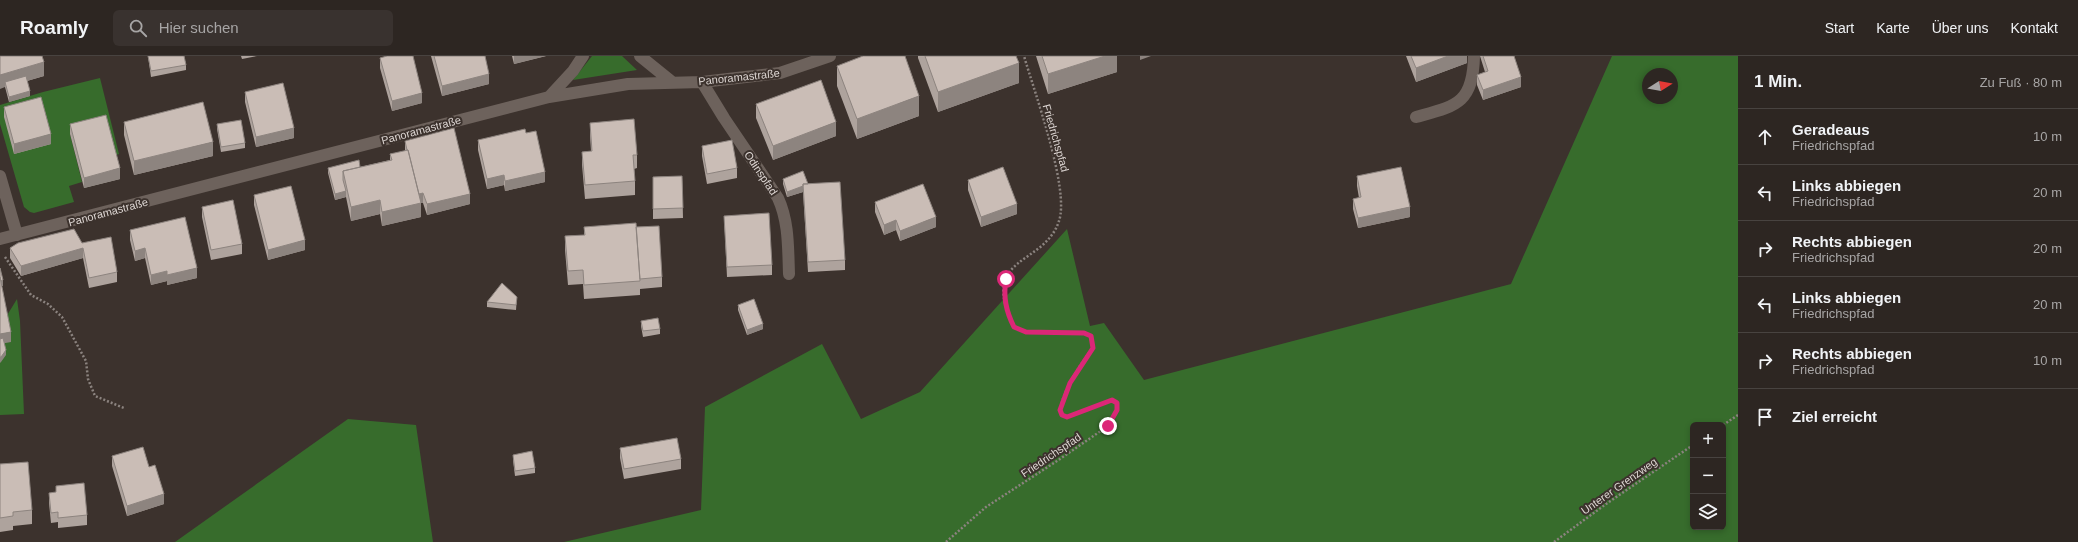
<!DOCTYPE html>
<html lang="de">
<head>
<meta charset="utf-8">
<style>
  :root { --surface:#2d2622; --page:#39322f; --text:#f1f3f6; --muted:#a7a5a5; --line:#484340 }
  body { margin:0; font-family:Arial,sans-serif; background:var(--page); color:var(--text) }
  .controls { position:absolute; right:12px; bottom:12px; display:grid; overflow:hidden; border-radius:6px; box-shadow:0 2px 6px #0003 }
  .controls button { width:36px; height:36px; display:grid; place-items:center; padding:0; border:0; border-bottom:1px solid var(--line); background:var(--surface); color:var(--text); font:20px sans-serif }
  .compass { position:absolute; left:1642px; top:12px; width:36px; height:36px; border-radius:50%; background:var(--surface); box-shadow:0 2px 6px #0003; rotate:79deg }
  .stop { position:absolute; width:12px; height:12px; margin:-9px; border:3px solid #db2777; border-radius:50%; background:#fff }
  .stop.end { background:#db2777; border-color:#fff; box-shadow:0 1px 4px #0008 }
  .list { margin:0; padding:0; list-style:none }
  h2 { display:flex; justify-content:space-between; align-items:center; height:52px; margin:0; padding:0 16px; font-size:17px }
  h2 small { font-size:13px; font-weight:400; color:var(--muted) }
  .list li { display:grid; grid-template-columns:26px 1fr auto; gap:12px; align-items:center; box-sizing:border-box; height:56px; padding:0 16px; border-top:1px solid var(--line) }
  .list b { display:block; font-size:15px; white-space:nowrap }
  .list p { margin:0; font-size:13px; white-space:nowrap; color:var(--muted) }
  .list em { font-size:13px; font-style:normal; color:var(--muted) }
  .icon { flex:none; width:22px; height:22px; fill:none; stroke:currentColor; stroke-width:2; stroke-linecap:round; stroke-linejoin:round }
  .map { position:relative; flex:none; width:1738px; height:486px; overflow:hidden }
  header { display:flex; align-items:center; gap:24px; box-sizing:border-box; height:56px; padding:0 20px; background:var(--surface); border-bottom:1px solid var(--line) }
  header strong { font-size:19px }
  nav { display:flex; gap:22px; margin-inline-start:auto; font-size:14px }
  .search { width:280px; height:36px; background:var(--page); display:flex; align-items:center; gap:10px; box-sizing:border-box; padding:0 14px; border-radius:6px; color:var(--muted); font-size:15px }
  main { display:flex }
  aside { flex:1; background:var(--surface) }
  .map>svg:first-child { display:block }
  .green { fill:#376c2c; fill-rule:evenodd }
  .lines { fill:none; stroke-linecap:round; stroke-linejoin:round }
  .path { stroke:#8b837f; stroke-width:2.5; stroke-dasharray:2 2; stroke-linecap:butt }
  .minor { stroke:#6d625c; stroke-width:12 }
  .wall { fill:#aea39d }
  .shaded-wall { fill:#8d847f }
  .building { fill:#cabdb6; stroke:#8d847f }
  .route { stroke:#db2777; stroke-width:5 }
  .labels { text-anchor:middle; stroke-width:4; stroke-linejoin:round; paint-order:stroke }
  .street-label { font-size:11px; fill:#ded7d4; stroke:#3c322d }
</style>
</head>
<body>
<header>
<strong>Roamly</strong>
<div class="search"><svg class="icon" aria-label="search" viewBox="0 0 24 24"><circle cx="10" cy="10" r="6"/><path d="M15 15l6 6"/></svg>Hier suchen</div>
<nav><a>Start</a><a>Karte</a><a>Über uns</a><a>Kontakt</a></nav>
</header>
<main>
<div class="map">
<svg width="1738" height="486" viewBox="0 0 1738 486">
  <rect width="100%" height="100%" fill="#3c322d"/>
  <path class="green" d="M592 0H622L637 14 573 24Z
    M1612 0H1738V486H564L701 454 705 351 822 288 861 363 920 336 1067 173 1090 270 1104 267 1144 324 1511 228ZM1648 18H1672V42H1648ZM1693 369H1723V471H1693Z
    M100 22 119 98 114 100 70 78 82 126 69 130 74 146 34 157 30 156 24 151 0 68V49L43 36Z
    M17 243 20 265 24 358 0 359V307L6 261Z
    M348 363 416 369 433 486H175Z"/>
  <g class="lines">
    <path class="path" d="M5 201 31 239 48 248 62 261 86 305 88 323 95 340 124 352
      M1723 369 1738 359
      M946 486 986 451 1057 405 1108 370 1117 354V347L1112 344 1067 361 1062 359C1055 345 1083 304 1093 292L1091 280 1084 277 1026 276 1014 271C978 198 1044 211 1059 165 1070 133 1034 35 1024 0
      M1554 486 1606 448 1693 389"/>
    <path class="minor" d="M640 0 672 26
      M702 26 724 62 778 142C789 166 788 192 789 218
      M549 41 573 15 583 0
      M1416 61C1456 50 1473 48 1474 0
      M0 120 17 179
      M0 183 549 41 628 28 702 26 780 17 830 0"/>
  </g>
  <path class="wall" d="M0 0H43H42L44 20 27 25 30 40 9 46 5 31Z
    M148 0H184L186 9V14L151 21Z
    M241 0H257L242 3Z
    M431 0H485L489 28 442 40Z
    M512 0H546L514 8Z
    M918 0H1016L1019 27 938 56 918 2Z
    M1036 0H1117V16L1048 38Z
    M1406 0H1467V7L1416 26Z
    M1480 0H1514L1521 31 1483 44 1477 29V19L1485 16Z
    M380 2 422 47 392 55 380 12Z
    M837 10 919 60 857 83 837 30Z
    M245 36 294 82 256 91 245 46Z
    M756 48 836 80 773 104 756 62Z
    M4 51 51 88 14 98 4 61Z
    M124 66 213 100 134 119 124 79Z
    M590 67 637 99V112L634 113 635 125V139L585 143 582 109V96L591 95 590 80Z
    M70 68 120 123 84 132 70 78Z
    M217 68 245 87V92L221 96 217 73Z
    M526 77 545 126 505 135 504 129 487 133 478 94V84Z
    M405 85 470 148 427 159 423 147H421V161L382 170 380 158 351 165 346 141 335 144 328 117V112L360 111 390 104V98L405 95Z
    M702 90 737 112V122L707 128 702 100Z
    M682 120 683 162 653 163V121Z
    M1357 120 1410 161 1358 172 1353 153V143L1359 142 1357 130Z
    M783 123 808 128 845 204V214L808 216 803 136 787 141 783 128Z
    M968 124 1017 158 981 171 968 134Z
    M254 139 305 194 268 204 254 149Z
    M875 146 936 171 900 185 896 174 884 179 875 156Z
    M202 151 242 188V198L211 204 202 161Z
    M724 160 772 209V219L727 221Z
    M584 171H636L662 221V231L640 233V239L584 243 583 228 568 229 565 194V180L584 179Z
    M130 174 197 222 167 229V225L151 229 145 202 135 205 130 184Z
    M82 187 117 216V226L89 232 83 202 21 220 10 202V192Z
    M517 241 516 254 487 251V246Z
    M738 249 763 273 747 279 738 254Z
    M641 265 660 273V278L643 281 641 270Z
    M620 392 681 403V413L624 423 620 402Z
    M513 399 535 412V417L515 420 513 404Z
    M112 400 164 448 127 460 112 410Z
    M0 408 32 454V468L13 470V474L0 476Z
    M56 430 87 459V469L58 472V466L51 467 49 447V437H56Z"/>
  <path class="shaded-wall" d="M514 0H546L514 8Z
    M1105 0H1117V16L1048 38V18Z
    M1140 0H1151L1140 4Z
    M1448 0H1467V7L1416 26V12Z
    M44 6V20L6 31 5 26V31L0 33V19Z
    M1019 7V27L938 56V36Z
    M489 18V28L442 40V30Z
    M1521 21V31L1483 44V34Z
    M30 35V40L9 46V41Z
    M422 37V47L392 55V45Z
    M919 40V60L857 83V63Z
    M836 66V80L773 104V90Z
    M294 72V82L256 91V81Z
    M51 78V88L14 98V88Z
    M213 86V100L134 119V105Z
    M120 112V123L84 132V122Z
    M545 116V126L505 135V125Z
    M504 119V129L487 133V123Z
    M803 130V136L787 141V136Z
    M346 135V141L335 144V138Z
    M423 137V147H421V161L382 170V156L418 138Z
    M470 138V148L427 159V148Z
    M380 144V158L351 165V151Z
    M1017 148V158L981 171V161Z
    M1410 151V161L1358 172V162Z
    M936 161V171L900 185V175Z
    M896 164V174L884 179V169Z
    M305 184V194L268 204V194Z
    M83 192V202L21 220V210Z
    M145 192V202L135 205V195Z
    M197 212V222L167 229V219Z
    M167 215V225L151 229V219Z
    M3 224V230H0V225Z
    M763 268V273L747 279V274Z
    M11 276V286L0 288V278Z
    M6 294V299L1 306 0 307V301Z
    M164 438V448L127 460V450Z"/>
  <path class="building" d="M0 0H42L44 6 0 19Z
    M148 0H184L186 9 151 15Z
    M387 0H413L422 37 392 45 380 2Z
    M434 0H485L489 18 442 30Z
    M863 0H905L919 40 857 63 837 10Z
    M925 0H1016L1019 7 938 36Z
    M1042 0H1105L1048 18Z
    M1411 0H1448L1416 12Z
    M1483 0H1514L1521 21 1483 34 1477 19 1488 15Z
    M26 20 30 35 9 41 5 26Z
    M821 24 836 66 773 90 756 48Z
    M283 27 294 72 256 81 245 36Z
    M41 41 51 78 14 88 4 51Z
    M203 46 213 86 134 105 124 66Z
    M106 59 120 112 84 122 70 68Z
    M634 63 637 99H633L635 125 585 129 582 96 592 95 590 67Z
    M241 64 245 87 221 91 217 68Z
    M454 72 470 138 427 148 423 137 419 138 408 94H407L405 85Z
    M525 73 526 77 536 75 545 116 505 125 504 119 487 123 478 84Z
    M732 84 737 112 707 118 702 90Z
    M408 94 421 147 382 156 380 144 351 151 343 115 392 104 390 98Z
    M359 104 360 111 343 115V124L346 135 335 138 328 112Z
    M1003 111 1017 148 981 161 968 124Z
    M1401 111 1410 151 1358 162 1353 143 1361 141 1357 120Z
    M803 115 808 128H803V130L787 136 783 123Z
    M682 120 683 152 653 153V121Z
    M840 126 845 204 808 206 803 128Z
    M923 128 936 161 900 175 896 164 884 169 875 146Z
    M291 130 305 184 268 194 254 139Z
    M233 144 242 188 211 194 202 151Z
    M769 157 772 209 727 211 724 160Z
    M185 161 197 212 167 219V215L151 219 145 192 135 195 130 174Z
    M636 167 640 225 584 229 583 214 568 215 565 180 585 179 584 171Z
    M659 170 662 221 640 223 636 171Z
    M74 173 82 187 111 181 117 216 89 222 83 192 21 210 10 192 18 187Z
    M0 212 3 224 1 225 0 221Z
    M0 221 11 276 0 278Z
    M502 227 517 241 516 249 487 246Z
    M754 243 763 268 747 274 738 249Z
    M658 262 660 273 643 275 641 265Z
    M3 282 6 294 1 301H0V283Z
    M677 382 681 403 624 413 620 392Z
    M143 391 149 411 155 409 164 438 127 450 112 400Z
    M532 395 535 412 515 415 513 399Z
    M28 406 32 454 13 456V460L0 462V408Z
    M84 427 87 459 58 462V456L51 457 49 437 56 436V430Z"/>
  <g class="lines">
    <path class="route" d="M1006 223C1003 241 1006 255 1014 271L1026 276 1084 277 1091 280 1093 292 1070 327 1060 354 1062 359 1067 361 1112 344 1117 347V354L1108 370"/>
  </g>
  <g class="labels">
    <g class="street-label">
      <text transform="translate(739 21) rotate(-6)" y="4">Panoramastraße</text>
      <text transform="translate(421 74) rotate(-15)" y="4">Panoramastraße</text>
      <text transform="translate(1056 82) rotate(74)" y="4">Friedrichspfad</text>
      <text transform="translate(761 117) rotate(56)" y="4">Odinspfad</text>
      <text transform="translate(108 156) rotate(-15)" y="4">Panoramastraße</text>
      <text transform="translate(1051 399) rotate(-34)" y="4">Friedrichspfad</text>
      <text transform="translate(1619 430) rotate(-35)" y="4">Unterer Grenzweg</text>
    </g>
  </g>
</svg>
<div class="controls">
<button>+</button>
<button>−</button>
<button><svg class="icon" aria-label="layers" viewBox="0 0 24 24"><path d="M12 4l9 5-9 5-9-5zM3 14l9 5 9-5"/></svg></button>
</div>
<svg class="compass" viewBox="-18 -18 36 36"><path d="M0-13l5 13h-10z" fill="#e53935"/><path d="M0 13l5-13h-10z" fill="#a7a5a5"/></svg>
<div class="stop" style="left:1006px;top:223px"></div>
<div class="stop end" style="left:1108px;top:370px"></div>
</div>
<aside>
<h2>1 Min.<small>Zu Fuß · 80 m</small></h2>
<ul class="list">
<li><svg class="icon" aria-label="ahead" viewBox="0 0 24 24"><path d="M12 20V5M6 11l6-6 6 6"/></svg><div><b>Geradeaus</b><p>Friedrichspfad</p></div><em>10 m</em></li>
<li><svg class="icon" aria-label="left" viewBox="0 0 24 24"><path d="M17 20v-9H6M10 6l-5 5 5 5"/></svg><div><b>Links abbiegen</b><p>Friedrichspfad</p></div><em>20 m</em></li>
<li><svg class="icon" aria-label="right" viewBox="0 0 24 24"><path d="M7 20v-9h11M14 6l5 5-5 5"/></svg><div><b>Rechts abbiegen</b><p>Friedrichspfad</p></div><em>20 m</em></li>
<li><svg class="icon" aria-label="left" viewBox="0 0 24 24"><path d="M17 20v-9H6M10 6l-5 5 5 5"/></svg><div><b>Links abbiegen</b><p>Friedrichspfad</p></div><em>20 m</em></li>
<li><svg class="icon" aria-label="right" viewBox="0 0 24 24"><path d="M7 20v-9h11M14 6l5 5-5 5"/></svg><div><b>Rechts abbiegen</b><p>Friedrichspfad</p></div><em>10 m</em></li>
<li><svg class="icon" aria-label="arrive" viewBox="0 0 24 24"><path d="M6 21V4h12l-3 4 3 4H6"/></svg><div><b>Ziel erreicht</b></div></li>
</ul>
</aside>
</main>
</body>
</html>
